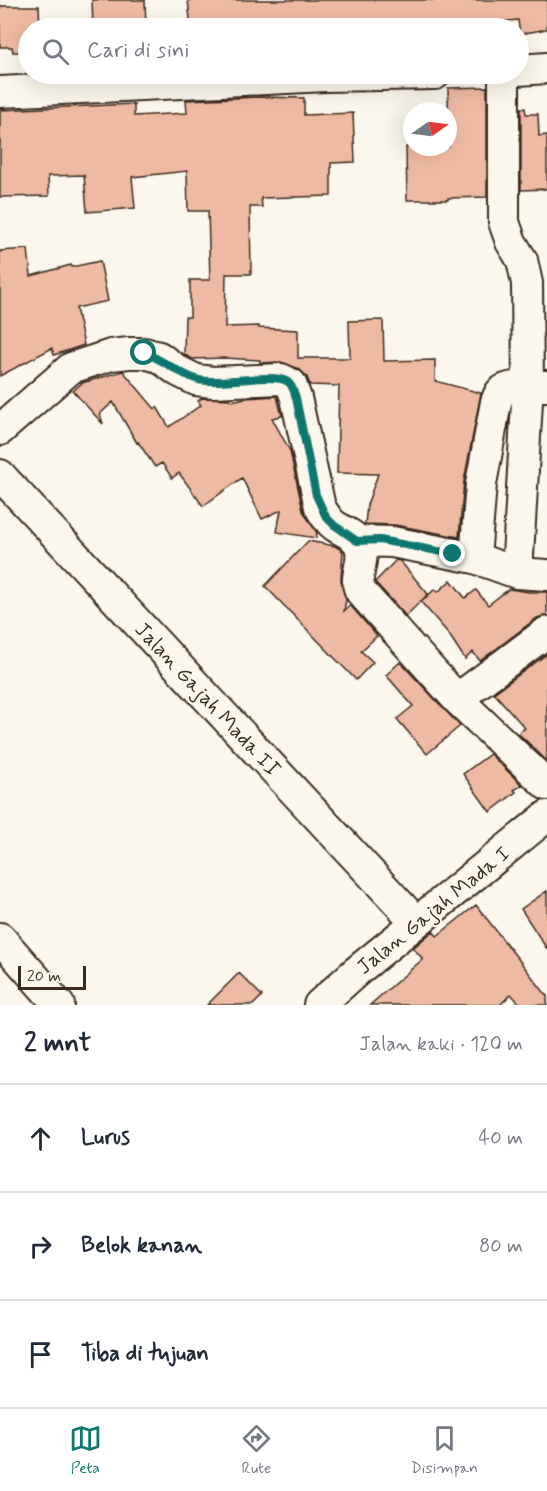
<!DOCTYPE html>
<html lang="id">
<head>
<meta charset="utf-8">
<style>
  :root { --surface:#fff; --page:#f6f6f7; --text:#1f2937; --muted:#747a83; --line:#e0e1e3; --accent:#0f766e }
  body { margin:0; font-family:Mynerve,sans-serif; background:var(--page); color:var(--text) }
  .compass { position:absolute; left:403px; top:102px; width:54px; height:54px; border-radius:50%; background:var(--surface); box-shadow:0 6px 24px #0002; rotate:76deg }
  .scale { position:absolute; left:18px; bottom:15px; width:68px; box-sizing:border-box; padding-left:6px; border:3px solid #3b2a1e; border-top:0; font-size:16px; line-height:21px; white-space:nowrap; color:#3b2a1e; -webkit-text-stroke:4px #fbf7ec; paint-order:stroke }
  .stop { position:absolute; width:18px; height:18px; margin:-14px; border:4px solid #0f766e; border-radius:50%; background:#fff }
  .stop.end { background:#0f766e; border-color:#fff; box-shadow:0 2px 6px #0008 }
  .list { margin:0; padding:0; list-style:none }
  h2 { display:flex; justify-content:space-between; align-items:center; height:78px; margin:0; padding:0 24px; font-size:26px }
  h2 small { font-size:20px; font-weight:400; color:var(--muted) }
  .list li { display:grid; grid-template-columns:39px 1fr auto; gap:18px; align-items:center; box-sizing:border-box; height:108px; padding:0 24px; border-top:2px solid var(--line) }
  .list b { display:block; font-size:22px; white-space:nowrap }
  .list em { font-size:20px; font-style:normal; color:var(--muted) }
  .icon { flex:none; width:33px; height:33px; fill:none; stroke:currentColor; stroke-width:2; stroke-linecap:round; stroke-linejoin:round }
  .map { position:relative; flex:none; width:547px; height:1005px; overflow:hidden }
  .search { position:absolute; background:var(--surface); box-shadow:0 6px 24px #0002; left:18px; right:18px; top:18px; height:66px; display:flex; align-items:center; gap:15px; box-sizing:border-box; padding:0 21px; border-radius:33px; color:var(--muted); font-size:22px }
  .sheet { height:402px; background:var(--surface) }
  nav { display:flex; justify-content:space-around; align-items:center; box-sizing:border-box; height:84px; border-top:2px solid var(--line); background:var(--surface); font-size:16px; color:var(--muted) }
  nav a { display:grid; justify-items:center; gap:3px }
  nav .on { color:var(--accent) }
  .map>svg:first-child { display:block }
  .building { fill:#efbaa3; stroke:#3b2a1e; stroke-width:1.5 }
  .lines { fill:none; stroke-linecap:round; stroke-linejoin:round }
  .minor-casing { stroke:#3b2a1e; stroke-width:34 }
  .minor { stroke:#fbf7ec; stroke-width:30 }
  .route { stroke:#0f766e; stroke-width:8 }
  .labels { text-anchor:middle; stroke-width:4.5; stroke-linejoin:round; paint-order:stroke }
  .street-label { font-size:21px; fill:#3b2a1e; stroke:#fbf7ec }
</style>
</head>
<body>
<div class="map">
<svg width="547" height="1005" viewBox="0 0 547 1005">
  <rect width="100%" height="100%" fill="#fbf7ec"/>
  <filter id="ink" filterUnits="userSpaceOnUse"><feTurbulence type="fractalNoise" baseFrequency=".0167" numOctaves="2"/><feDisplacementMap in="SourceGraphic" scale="12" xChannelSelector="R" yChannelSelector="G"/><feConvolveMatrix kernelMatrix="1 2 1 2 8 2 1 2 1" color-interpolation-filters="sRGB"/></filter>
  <g filter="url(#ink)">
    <path class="building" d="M92 0H145L146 28H93Z
      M188 0H547V29L520 34 518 20 472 25V28H191Z
      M0 6H39L40 28H28V52H13L12 47H0Z
      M487 87V197L448 198V200H407L406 147H449L448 88Z
      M259 97 304 98V115L353 113 355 162 331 163V196L261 198 262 207H250L251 274H226L225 327 259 326V328L298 330V358H350L349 321 383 320 384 361 435 360V381L481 393 464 481 459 537 395 525 365 524 367 505 378 474 337 473 339 386 310 385 307 377 299 369 281 362 260 363V360L224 358 192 359 184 354 185 317H190V280H210L208 211H188L187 171 132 177 135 208 87 212 84 175 48 176 49 196 0 197V110L134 104V116L187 113 186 100Z
      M521 108H525L526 114H538L539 136 547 135V189L521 190Z
      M28 249 31 276 71 265 72 267 100 261 108 301 76 308 84 345 54 355 52 348 0 376V251Z
      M123 371 155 409 157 407 169 427 201 405 198 401 202 398 230 399 232 401 245 398 277 396 282 416 272 418 290 451 303 511 317 533 316 538 277 532 281 510 262 519 242 478 203 506 179 473 172 478 162 463 155 467 138 442 137 443 113 402 100 414 103 424 73 391 82 383Z
      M308 541 335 546 343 551 341 580 346 600 344 611 350 605 377 636 361 651 373 662 356 680 265 586Z
      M396 560 400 561 428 594 406 616 375 582Z
      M451 580 465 598 476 590 488 605 509 589 529 592H547V615L537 618 480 661 473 652 465 659 448 633 421 602 435 589 438 592Z
      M547 654V761L518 733 525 728 494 693Z
      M400 662 460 726 427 754 397 719 413 706 386 675Z
      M490 754 522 785 514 790 516 792 490 812 463 774Z
      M547 891V949L521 909Z
      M476 905 547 996V1005H521L511 994 500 1005H370L423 959 413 948 433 931 437 936Z
      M239 973 262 996 253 1005H207Z"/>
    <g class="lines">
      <g class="minor-casing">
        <path id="minor" d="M518 70 547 68
          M504 74V222L511 242 522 260 527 283 528 385 517 573
          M0 92 326 76 435 74
          M0 430 71 368 111 355 129 353H144L159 357 178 371 196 380 213 382 281 379 291 384 296 398 320 507C324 514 328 521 335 526 344 532 356 535 360 546 366 562 352 578 361 592L457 699 547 785
          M0 475 416 922
          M357 541 392 542 475 558 481 484 496 402C497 399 498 396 500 393 507 384 535 386 547 386
          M475 558 517 573 547 575
          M457 699 547 632
          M0 938 59 1005
          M319 1005 357 971 547 816"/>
      </g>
      <use href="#minor" class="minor"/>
    </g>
  </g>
  <g class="lines" filter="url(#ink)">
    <path class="route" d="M144 353C164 359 179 375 199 380 220 385 274 372 288 382 293 386 294 392 296 398L316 495 326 517 334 525 357 541 380 540 453 554"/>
  </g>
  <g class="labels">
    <g class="street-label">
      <text transform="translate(208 699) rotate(47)" y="7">Jalan Gajah Mada II</text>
      <text transform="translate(433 910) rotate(-39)" y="7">Jalan Gajah Mada I</text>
    </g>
  </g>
</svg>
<svg class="compass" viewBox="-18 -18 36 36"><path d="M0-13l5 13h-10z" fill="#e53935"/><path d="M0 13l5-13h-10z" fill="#747a83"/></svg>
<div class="scale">20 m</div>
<div class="stop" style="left:144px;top:353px"></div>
<div class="stop end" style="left:453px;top:554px"></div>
<div class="search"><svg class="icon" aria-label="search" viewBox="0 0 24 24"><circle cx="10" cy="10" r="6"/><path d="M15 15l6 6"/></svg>Cari di sini</div>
</div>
<section class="sheet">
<h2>2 mnt<small>Jalan kaki · 120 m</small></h2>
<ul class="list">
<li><svg class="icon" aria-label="ahead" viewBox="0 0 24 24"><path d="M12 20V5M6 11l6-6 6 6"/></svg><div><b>Lurus</b></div><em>40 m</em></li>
<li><svg class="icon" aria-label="right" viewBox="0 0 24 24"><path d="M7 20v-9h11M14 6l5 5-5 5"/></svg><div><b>Belok kanan</b></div><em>80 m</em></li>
<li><svg class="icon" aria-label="arrive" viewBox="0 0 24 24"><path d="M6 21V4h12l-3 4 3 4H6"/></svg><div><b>Tiba di tujuan</b></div></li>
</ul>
</section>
<nav>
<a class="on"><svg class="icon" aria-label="map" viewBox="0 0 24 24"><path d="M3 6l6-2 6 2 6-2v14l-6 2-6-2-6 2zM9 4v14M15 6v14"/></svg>Peta</a>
<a><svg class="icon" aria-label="directions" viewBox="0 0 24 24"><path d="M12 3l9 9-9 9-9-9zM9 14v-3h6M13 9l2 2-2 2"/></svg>Rute</a>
<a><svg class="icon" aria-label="saved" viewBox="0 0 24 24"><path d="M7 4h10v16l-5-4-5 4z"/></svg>Disimpan</a>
</nav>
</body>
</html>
